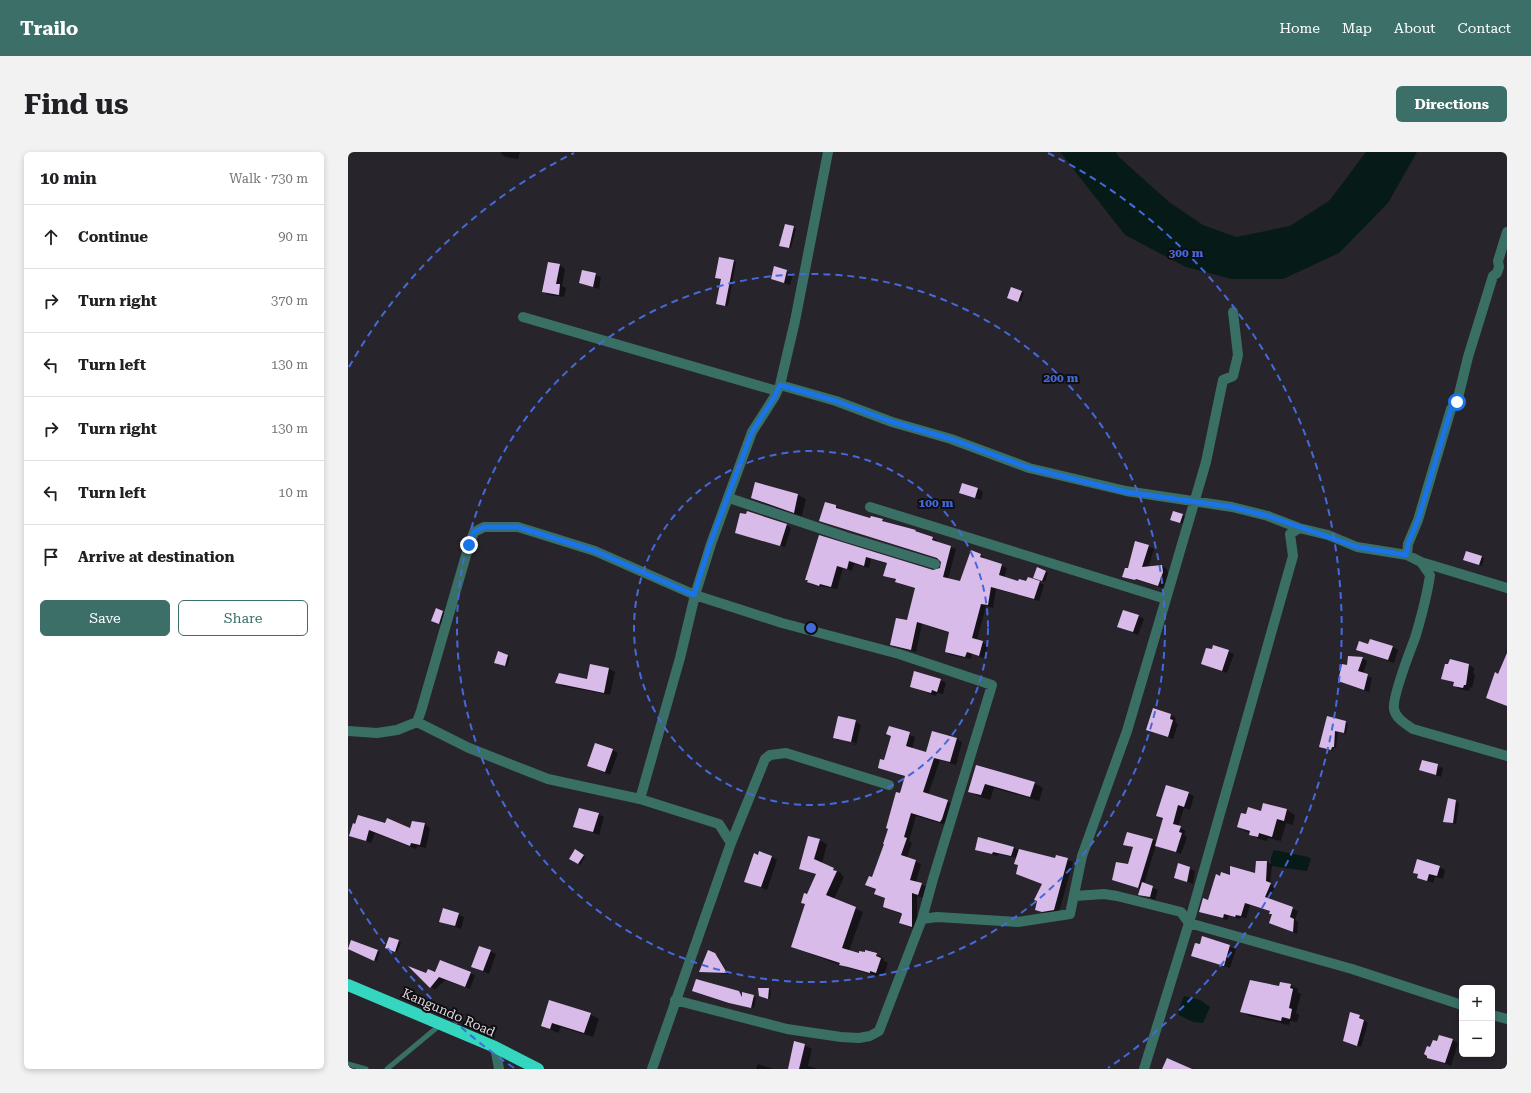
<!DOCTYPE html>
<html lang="en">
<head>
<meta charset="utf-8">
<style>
  :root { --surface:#fff; --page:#f2f2f2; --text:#202124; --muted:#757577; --line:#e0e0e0; --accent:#3b6f68 }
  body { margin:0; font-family:"Roboto Serif",serif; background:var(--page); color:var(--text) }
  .controls { position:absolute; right:12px; bottom:12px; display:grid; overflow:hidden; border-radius:6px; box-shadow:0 2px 6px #0003 }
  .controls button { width:36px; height:36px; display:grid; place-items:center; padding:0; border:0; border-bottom:1px solid var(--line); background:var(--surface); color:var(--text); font:20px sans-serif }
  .stop { position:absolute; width:12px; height:12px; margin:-9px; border:3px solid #1a73e8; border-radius:50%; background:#fff }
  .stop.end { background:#1a73e8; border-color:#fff; box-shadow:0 1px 4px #0008 }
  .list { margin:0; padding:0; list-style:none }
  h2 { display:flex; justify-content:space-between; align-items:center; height:52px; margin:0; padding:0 16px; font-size:17px }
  h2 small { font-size:13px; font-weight:400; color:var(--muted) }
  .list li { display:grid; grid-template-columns:26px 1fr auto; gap:12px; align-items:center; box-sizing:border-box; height:64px; padding:0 16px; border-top:1px solid var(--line) }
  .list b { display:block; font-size:15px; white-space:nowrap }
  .list em { font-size:13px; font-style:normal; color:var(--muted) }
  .actions { display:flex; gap:8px; padding:12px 16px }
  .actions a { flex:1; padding:9px 0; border:1px solid var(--accent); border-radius:6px; text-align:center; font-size:14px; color:var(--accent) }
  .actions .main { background:var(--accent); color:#fff }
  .icon { flex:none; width:22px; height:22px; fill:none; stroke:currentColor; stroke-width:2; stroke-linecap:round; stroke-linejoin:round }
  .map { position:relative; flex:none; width:1159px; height:917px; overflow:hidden; border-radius:6px }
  header { display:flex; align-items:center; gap:24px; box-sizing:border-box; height:56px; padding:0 20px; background:var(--accent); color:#fff }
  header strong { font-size:19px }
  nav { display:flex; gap:22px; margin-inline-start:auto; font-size:14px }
  .intro { display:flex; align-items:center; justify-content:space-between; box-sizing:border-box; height:96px; padding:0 24px }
  h1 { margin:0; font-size:28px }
  .button { padding:10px 18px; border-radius:6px; background:var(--accent); color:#fff; font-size:14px; font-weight:700 }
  main { display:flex; gap:24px; padding:0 24px }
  aside { flex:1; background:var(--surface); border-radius:6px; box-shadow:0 2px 6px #0003 }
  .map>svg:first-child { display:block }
  .water { fill:#061b17 }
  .shadow { fill:#0007; fill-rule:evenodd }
  .building { fill:#d9bbea }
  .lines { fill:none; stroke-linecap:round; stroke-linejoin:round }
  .lane { stroke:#3a6f65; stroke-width:5 }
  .street { stroke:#3a6f65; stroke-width:10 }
  .highway { stroke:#35d6bf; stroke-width:12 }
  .route { stroke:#1a73e8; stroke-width:5 }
  .ring { fill:none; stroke:#446ada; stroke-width:2; stroke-dasharray:7 5 }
  .labels { text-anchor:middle; stroke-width:4; stroke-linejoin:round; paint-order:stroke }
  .street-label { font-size:13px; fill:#dfdce1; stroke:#100e11 }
  .centre { fill:#446ada; stroke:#100e11; stroke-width:2 }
  .ring-label { font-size:12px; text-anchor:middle; font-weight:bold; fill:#446ada; stroke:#100e11; stroke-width:4; stroke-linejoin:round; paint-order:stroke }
</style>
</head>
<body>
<header>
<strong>Trailo</strong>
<nav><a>Home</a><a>Map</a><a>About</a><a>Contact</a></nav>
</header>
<div class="intro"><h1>Find us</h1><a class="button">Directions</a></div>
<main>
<aside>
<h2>10 min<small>Walk · 730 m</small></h2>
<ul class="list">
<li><svg class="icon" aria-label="ahead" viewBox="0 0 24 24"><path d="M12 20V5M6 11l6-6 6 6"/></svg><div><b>Continue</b></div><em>90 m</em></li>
<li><svg class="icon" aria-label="right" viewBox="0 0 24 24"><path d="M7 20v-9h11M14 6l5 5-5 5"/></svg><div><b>Turn right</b></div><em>370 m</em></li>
<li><svg class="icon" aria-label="left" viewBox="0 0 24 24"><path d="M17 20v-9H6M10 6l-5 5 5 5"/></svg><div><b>Turn left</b></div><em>130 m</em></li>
<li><svg class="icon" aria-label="right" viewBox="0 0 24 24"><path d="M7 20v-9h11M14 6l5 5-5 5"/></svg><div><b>Turn right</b></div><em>130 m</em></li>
<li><svg class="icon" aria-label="left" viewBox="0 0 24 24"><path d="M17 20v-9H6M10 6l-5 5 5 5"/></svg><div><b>Turn left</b></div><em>10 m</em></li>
<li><svg class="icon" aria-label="arrive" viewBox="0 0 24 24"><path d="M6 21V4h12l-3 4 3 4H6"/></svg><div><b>Arrive at destination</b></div></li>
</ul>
<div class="actions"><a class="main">Save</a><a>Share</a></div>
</aside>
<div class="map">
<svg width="1159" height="917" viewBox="0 0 1159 917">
  <rect width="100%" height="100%" fill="#28242b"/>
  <path class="water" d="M712 0H768L771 5 821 50 855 73 888 85 942 74 982 48 1018 0H1069L1040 51 991 101 935 127H884L838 115 777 83Z
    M926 698 960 705 963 707 959 719 923 714V705Z
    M836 844 852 848 862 855 855 871 845 870 831 863 830 859Z"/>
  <path class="shadow" d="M153 0H172L170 7 158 5 153 2Z
    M445 75 448 77 443 96 434 95Z
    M386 109 388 110 380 154 372 153 369 151 374 128 368 126Z
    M212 113 217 117 214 134 218 136 216 145 201 143 195 140Z
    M427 116 445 122 442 133 424 127Z
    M235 119 253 125 251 137 232 131Z
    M673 140 676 141 673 150 663 147Z
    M408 332 450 343 458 347 454 364 412 350 404 346Z
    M629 336 635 340 633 348 612 341Z
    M488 354 493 358 523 367 534 368 539 371 567 379 584 386 589 388V390L608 397 600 427 613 430 632 403 637 406V407L659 416 656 426 671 431 691 430 696 433 691 449 648 437 645 456 638 454 629 488 640 493 636 506 624 502 623 507 603 503 598 500 602 481 574 472 568 500 548 495 543 492 560 469 568 437 553 432 548 428 536 424 540 412 523 407 521 416 506 412 504 419 495 416 489 437 465 433 460 430 471 384 585 419 592 418 595 411 591 407 472 369Z
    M826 360 840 366 838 373 823 367Z
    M439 373 443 376 437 395 388 381Z
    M800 394 806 397 800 416 814 414 819 417 820 423 815 436 776 424Z
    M1119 400 1136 406 1134 414 1116 408Z
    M698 419 700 421 697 430 689 427Z
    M95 460 97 461 94 473 87 470Z
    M791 464 796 467 790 483 770 474Z
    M1021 493 1045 495 1050 498 1046 511 1009 498Z
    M866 494 886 502 879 521 854 512Z
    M150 501 162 505 159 515 149 512Z
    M1014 506 1019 509 1015 522 1024 526 1021 540 991 529 1000 514Z
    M243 513 261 517 267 520 262 543 214 534 209 530 240 528Z
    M1121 513 1126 516 1125 522 1127 523 1124 536 1122 535 1121 539 1111 537 1106 533 1107 531 1095 526Z
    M592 528 598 531 595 542 589 541 588 544 563 535Z
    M823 563 828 566 827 570 830 572 825 587 799 578Z
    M979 565 1000 572 998 582 990 580 988 596 986 595 985 599 972 595Z
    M507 569 513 573 508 593 491 589 507 593 508 591 491 587V589L486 586Z
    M541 575 567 585 564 597 579 601 609 587 614 590 608 613 592 608 580 643 605 652 598 673 568 664 561 689 564 691 559 706 573 712 568 730 579 735 576 746 569 744V778L552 771 555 763 536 755 538 747 527 742 528 738 518 733 525 726 558 625 531 615 536 609 544 585 539 582Z
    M264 598 270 601 262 623 240 614Z
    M1074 609 1095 616 1093 625 1072 617Z
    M628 614 686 631 695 636 691 649 646 636 642 648 630 644 621 639Z
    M840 641 846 644 842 658 836 656 830 675 838 679 836 683 839 685 833 702 808 693 796 732 810 738 807 748 792 742 793 737 765 728 780 713 785 696 777 692 805 688 809 690 815 668 809 664Z
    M1100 647 1111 651 1108 672 1096 669Z
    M916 652 939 658 947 663 945 673 938 671 933 689 920 686 919 689 911 687 890 675 899 664 914 660Z
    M250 662 256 665 251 683 227 674Z
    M77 672 82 676 78 696 69 694 68 697 27 681 23 691 2 683 38 673 63 677Z
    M471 688 479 692 474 711 493 721V722L496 725 486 747 515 760 501 799 511 802H517L518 799 529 802 528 809 530 803 536 807 535 808 540 811 536 824 530 822 529 824 500 816 444 795 458 753 454 751 469 723 452 716Z
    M666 696 672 699 708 707 709 704 725 710 711 760 699 762 688 758 695 732 668 712 669 706 650 702 649 704 628 697Z
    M227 698 237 705 232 713 222 707Z
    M424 705 429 708 419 738 397 729Z
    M919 710 924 713 922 732 927 734 921 748 950 759 947 768 950 770 949 782 922 771 925 763 923 761V759L902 753 898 766 893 765 892 767 881 764 879 768 852 760 861 749 873 725 908 722Z
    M831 713 847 719 845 732 827 725Z
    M1092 715 1097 718 1095 727 1087 725 1085 731 1070 725 1071 723 1066 720Z
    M96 757 116 765 113 777 92 769Z
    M855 786 888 797 882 816 844 804 853 794Z
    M50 789 53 791 49 800 41 797Z
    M3 798 30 799 32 800 29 809Z
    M142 799 148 802 141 822 125 815Z
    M366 802 369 804 381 822 352 820Z
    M122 821 127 823 122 837 97 828 87 838 83 835 79 822Z
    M942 833 950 837 949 840 953 842 948 861 951 863 949 870 942 869 941 873 901 864 893 859 932 835Z
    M420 837 423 838 422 847 415 845Z
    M348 840H390L395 845V841L408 846 406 856Z
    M202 849 242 862 251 867 245 885 213 875 210 881 195 874Z
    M1011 864 1020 871 1013 895 1001 891Z
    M1104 888 1110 891 1103 914 1080 905 1083 896 1090 891Z
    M447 890 456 893 464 897 460 914 470 917H441ZM455 894H457L452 916H451Z
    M410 912 425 917H408Z"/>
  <path class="building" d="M437 72 446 74 441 96 431 94Z
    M371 105 386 108 377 154 368 152 373 127 367 126Z
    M200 110 212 112 208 132H212L211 143 194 140Z
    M426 114 439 118 436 131 423 127Z
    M234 118 248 121 245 135 231 131Z
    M663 135 674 139 670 150 659 146Z
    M407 330 450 342 446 361 403 346Z
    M614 331 630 336 627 346 611 341Z
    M477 350 488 353V356L495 358 522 366 523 364 535 367 534 369 568 378 567 379 585 385 584 388 603 394 595 425 612 429 623 398 633 402 632 405 654 412 651 423 670 429 671 427 678 429 680 425 692 429 686 447 643 435 640 453 633 452 624 486 635 489 631 504 619 500 617 505 597 500 601 480 569 470 563 498 542 493 548 466 559 468 567 436 547 430 548 427 535 424 539 411 518 405 516 414 501 409 499 417 489 414 483 435 472 432 471 434 459 430 460 428H457L471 383 585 418 592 416 593 410 589 406 471 369Z
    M399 359 439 372 432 394 387 381 392 361 398 362Z
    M825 359 835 362 832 371 822 368Z
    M787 389 801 393 794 415 814 413 815 420 810 434 788 427 787 428 774 425 777 416H780Z
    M1118 399 1134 404 1131 413 1115 408Z
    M689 415 698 419 694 429 685 426Z
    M88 456 95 459 91 472 83 469Z
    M775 458 791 463 785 480 769 475Z
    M1022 487 1045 494 1040 508 1008 498 1011 489 1020 492Z
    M865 493 881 498 874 519 853 512 858 496 864 497Z
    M150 499 160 503 157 514 146 511Z
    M1159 501V554L1138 546 1147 520 1150 522Z
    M1000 504 1015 505 1010 519 1020 522 1016 538 990 529 994 512 999 513Z
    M1102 507 1121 512 1118 533H1116L1115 536 1105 534 1106 530 1093 527 1097 512H1100Z
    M242 512 261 516 256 541 207 531 211 521 239 527Z
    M566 519 593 527 589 540 584 538 583 541 562 535Z
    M805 556 823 562 822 567 825 568 820 585 798 578Z
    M490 564 508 568 503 590 485 586Z
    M979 564 998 569 996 581 987 579 986 595H984L983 598 971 595Z
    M541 574 562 580 558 594 578 600 584 579 609 586 602 610 586 606 575 640 600 648 594 667 592 670 563 661 556 685 559 686 553 703 568 708 562 728 574 731 570 743 564 741V775L551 771 554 762 553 761 535 755 537 746 526 742 528 737 517 733 521 724 524 725 536 692H535L540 677 538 676 548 640 552 641 557 624 530 616 532 607 536 608 543 584 538 582Z
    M247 591 265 597 257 620 239 614Z
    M1074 608 1090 612 1088 623 1071 618Z
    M628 613 687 630 682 645 637 632 633 643 620 640Z
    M818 633 841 640 836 655 830 653 825 672 833 674 831 680 834 681 828 700 807 694 815 666 808 664Z
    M1100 646 1108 648 1105 671 1095 670Z
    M915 651 939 657 936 669 929 667 924 685 911 681 910 685 901 683 902 679 889 675 893 661 898 662 900 655 913 659Z
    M231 656 251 661 245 680 225 675Z
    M10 663 37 671 39 666 62 676 64 669 77 671 72 693 63 691 62 694 21 678 18 689 1 684 5 671 7 672Z
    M779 680 805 687 790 736 764 728 768 710 780 712 785 695 775 693Z
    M460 684 472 687 466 707 486 716 485 718 489 719 478 743 508 755 494 796 511 801V799L517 800V798L529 801 528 804 533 806 528 821 522 819V821L500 815 491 813 492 811 443 795 457 752 453 751 456 741 459 742 468 722 451 717Z
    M630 685 666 695 663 704 645 700 644 702 627 698Z
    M227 697 236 703 230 712 221 707Z
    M671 697 707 706 708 703 720 706 706 758 694 760 687 758 689 749 686 748 694 732 668 722 670 713 666 712Z
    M411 699 424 704 413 735 396 730 406 701 410 703Z
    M1069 707 1092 714 1089 724 1081 722 1079 729 1069 726 1070 722 1065 721Z
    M908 709H919L918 729 923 731 917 745 945 755 942 765 946 767 945 780 921 771 924 762H921L922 759 897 751 893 764 888 763 887 765 876 762 875 766 851 760 855 746 860 748 868 722 872 724 873 720 882 723V714L907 721Z
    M830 711 842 715 839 730 826 726Z
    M794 730 805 734 802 745 790 743Z
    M95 756 111 761 107 774 91 770Z
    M854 784 882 793 876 814 843 804 847 791 852 792Z
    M41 785 51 788 47 800 37 796Z
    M3 788 30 798 26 809 0 797Z
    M131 794 143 798 135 819 123 815Z
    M360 798 367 801 379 821 351 820Z
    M92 808 123 820 117 835 91 825 82 836 60 814 78 821 80 817 87 820Z
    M348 827 391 839 394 845V840L406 843 403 856 381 851 344 839Z
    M902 828 931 834 932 830 943 832 942 836 945 837 941 856 944 857 942 867 934 865 933 869 892 860Z
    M410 836H421L420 847 411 844Z
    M201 848 243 861 236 881 204 871 202 877 193 874Z
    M1002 860 1012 863 1011 866 1016 868 1009 894 995 889Z
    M1091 883 1105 887 1097 911 1079 906V904L1076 902 1079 894 1082 895 1085 888 1089 889Z
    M446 889 457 892 451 917H440Z
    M819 906 844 917H814Z"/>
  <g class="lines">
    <path class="lane" d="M0 912 18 917
      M39 917 92 873"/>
    <path class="street" d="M175 165 429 239
      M432 233 488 249 544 270 603 287 681 316 778 339 884 355 920 364 951 376
      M381 346 498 385 587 412
      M522 355 818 447 779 579 734 704 722 762 670 770 589 765 574 767
      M1059 403 1060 392 1070 368 1103 257 1109 250 1120 205 1145 124 1149 121 1151 115 1150 109 1159 80
      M1073 410 1082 423C1079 444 1073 466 1067 486 1062 499 1044 546 1046 557 1048 567 1058 572 1065 577L1159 604
      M818 447 858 310 875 228 885 224 890 203 885 160
      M0 579 29 581 49 578 69 570
      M292 647 332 506 347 443 363 392 404 280 427 244 432 233 447 169 480 0
      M727 744 756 742 769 744 833 760 841 771 1004 817 1114 853
      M327 848 439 877 493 885 511 886 522 884 531 879 574 767 585 727 644 533 551 502 434 471 347 443 247 399 170 375H136L126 380 121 393 73 559 69 570 121 596 200 627 292 647 371 672 383 691
      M1144 863 1159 867
      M147 895 151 917
      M304 917 383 691 417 607 422 603 438 601 541 633
      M796 917 841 771 945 404 942 382 951 376 980 383 1009 395 1059 403 1073 410 1159 436"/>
    <path class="highway" d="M0 833 147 895 190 917"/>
  </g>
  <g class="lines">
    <path class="route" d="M121 393 126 380 136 375H170L247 399 346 443 362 392 404 280 427 244 432 233 488 249 544 270 603 287 681 316 778 340 884 355 920 364 1009 395 1058 403 1060 392 1070 368 1103 257 1109 250"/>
  </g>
  <g class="ring">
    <circle cx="463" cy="476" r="177"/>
    <circle cx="463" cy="476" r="354"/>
    <path d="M166 916A531 531 0 0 1 1 737M1 215A531 531 0 0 1 226 1M700 1A531 531 0 0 1 760 916"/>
  </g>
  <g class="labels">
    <g class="street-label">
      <text transform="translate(101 860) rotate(24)" y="5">Kangundo Road</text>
    </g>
  </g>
  <circle cx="463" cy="476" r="6" class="centre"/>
  <g class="ring-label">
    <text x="838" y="105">300 m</text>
    <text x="713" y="230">200 m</text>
    <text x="588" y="355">100 m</text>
  </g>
</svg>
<div class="controls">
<button>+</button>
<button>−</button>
</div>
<div class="stop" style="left:1109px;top:250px"></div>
<div class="stop end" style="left:121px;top:393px"></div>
</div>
</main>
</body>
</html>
